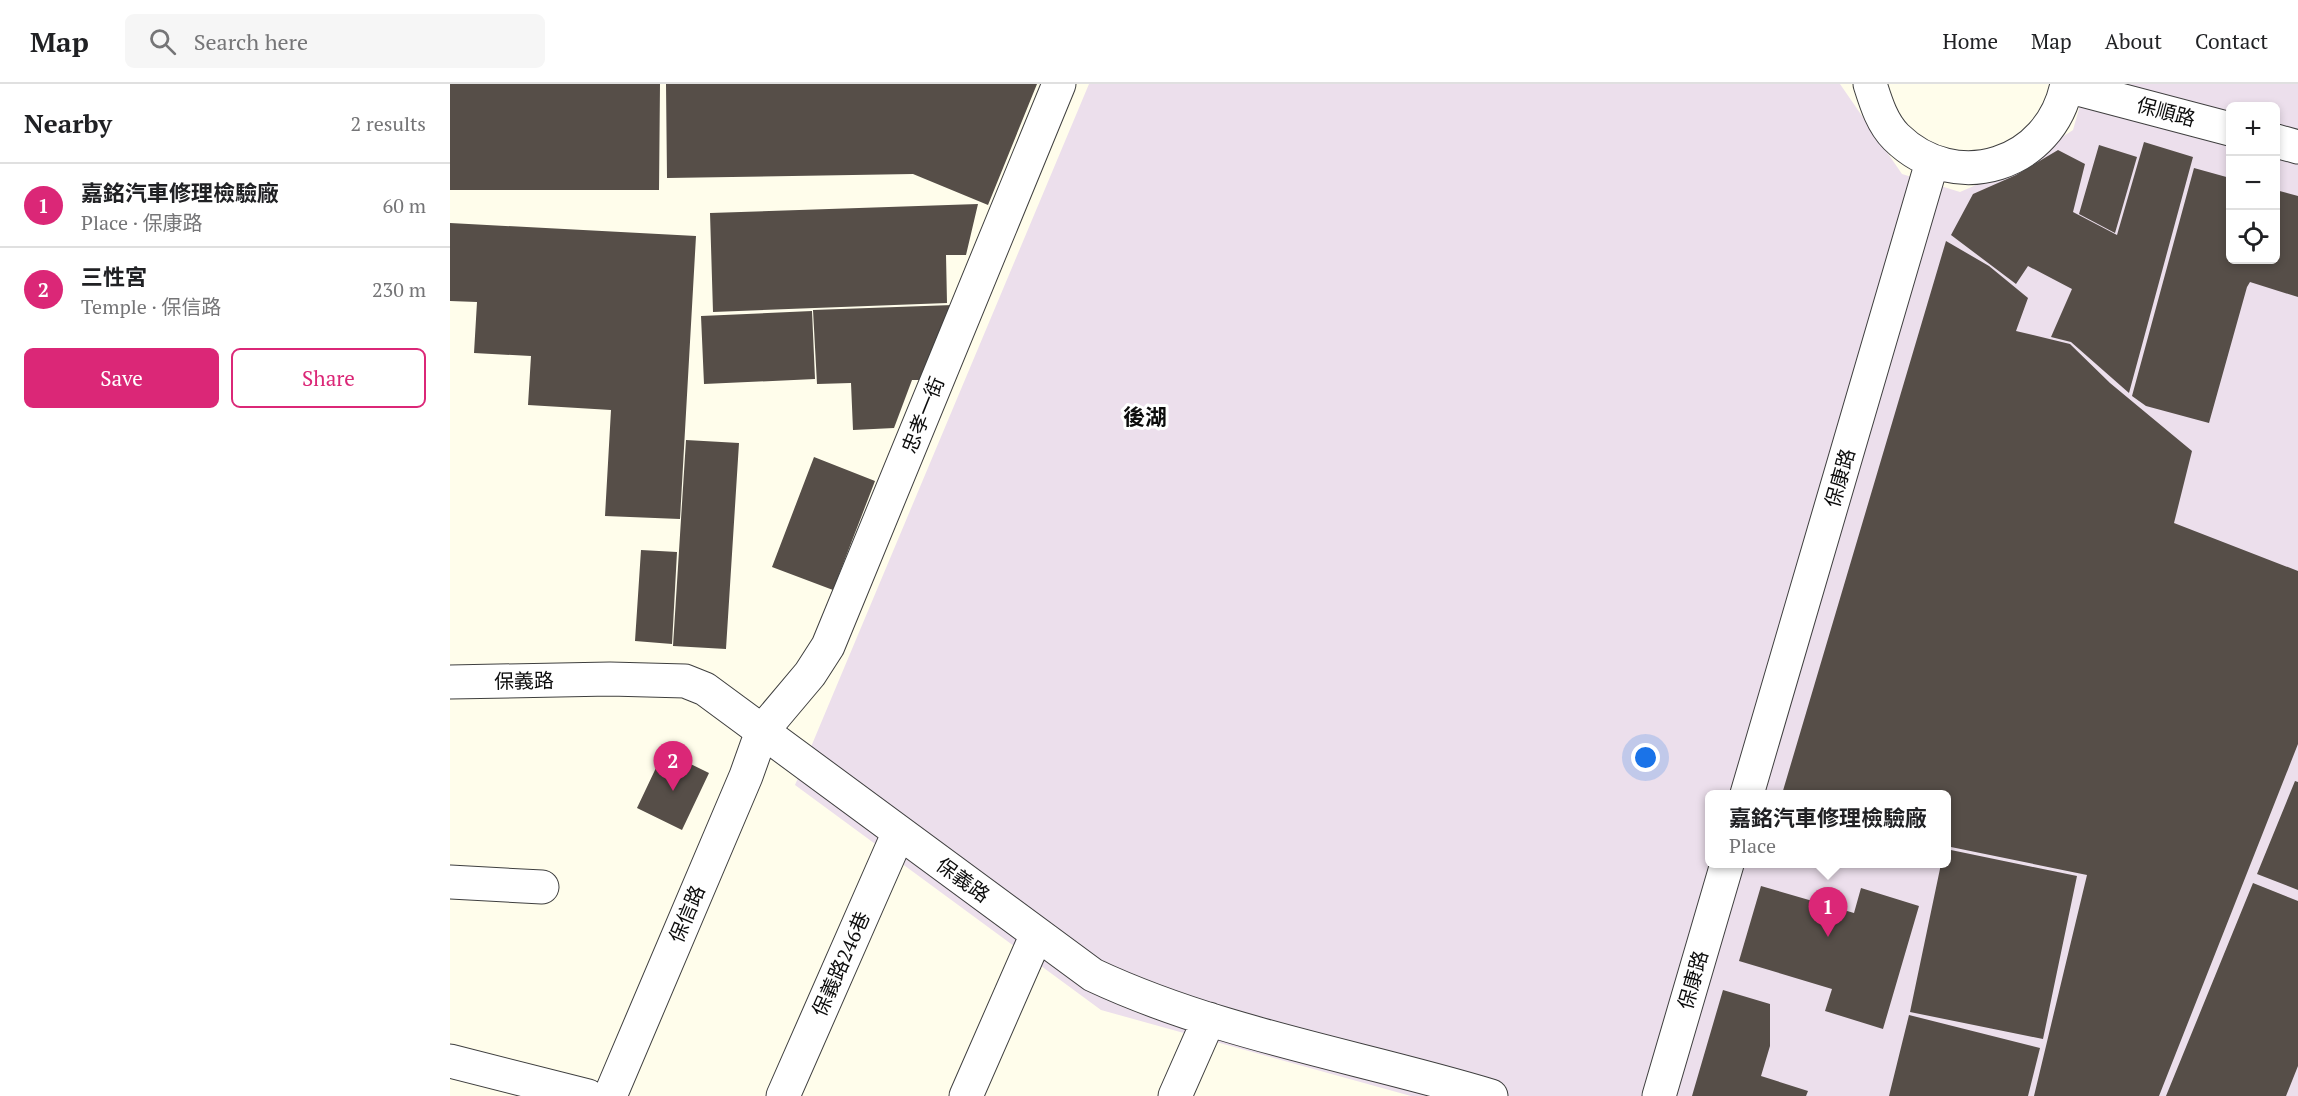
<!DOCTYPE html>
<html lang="en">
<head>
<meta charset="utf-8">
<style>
  :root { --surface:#fff; --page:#f6f6f6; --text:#202124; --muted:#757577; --line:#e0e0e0; --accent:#db2777 }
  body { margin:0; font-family:"PT Serif","Noto Sans TC",serif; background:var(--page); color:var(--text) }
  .controls { position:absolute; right:18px; top:18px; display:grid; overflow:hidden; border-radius:9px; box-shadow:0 3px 9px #0003 }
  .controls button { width:54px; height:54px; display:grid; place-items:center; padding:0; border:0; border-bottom:2px solid var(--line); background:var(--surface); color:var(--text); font:30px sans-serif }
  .you { position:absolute; left:1196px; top:674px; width:21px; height:21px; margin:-15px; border:4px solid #fff; border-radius:50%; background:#1a73e8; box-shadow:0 0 0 9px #1a73e833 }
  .badge { display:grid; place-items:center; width:39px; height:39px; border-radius:50%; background:var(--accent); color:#fff; font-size:20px; font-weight:700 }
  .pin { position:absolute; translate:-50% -50px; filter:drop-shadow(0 2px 3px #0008) }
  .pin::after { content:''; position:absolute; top:32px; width:21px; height:18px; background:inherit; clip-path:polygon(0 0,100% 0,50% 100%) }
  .popup { position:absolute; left:1255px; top:706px; width:246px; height:78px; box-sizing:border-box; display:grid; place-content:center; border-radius:9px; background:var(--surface); filter:drop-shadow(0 2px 4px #0005); font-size:20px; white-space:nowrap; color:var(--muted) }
  .popup b { font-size:22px; color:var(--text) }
  .popup::after { content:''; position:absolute; left:50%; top:100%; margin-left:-12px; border:12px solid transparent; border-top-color:var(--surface) }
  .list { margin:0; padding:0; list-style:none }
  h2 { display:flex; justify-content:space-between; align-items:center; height:78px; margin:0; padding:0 24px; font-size:26px }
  h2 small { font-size:20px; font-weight:400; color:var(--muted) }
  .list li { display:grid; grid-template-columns:39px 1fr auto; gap:18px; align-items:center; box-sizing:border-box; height:84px; padding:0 24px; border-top:2px solid var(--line) }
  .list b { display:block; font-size:22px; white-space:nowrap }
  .list p { margin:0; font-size:20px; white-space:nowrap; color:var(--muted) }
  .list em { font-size:20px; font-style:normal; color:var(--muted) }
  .actions { display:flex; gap:12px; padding:18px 24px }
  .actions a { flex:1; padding:14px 0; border:2px solid var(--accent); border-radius:9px; text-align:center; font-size:21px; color:var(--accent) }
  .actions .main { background:var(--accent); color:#fff }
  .icon { flex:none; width:33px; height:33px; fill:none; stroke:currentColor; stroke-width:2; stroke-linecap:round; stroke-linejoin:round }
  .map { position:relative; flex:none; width:1848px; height:1012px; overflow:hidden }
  header { display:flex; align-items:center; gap:36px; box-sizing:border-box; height:84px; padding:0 30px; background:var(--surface); border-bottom:2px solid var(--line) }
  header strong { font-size:28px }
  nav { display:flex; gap:33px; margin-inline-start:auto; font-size:21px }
  .search { width:420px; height:54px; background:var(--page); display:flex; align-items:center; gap:15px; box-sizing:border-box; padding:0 21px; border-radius:9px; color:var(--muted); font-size:22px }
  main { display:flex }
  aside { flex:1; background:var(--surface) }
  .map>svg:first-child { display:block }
  .industrial { fill:#ecdfec; fill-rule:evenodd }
  .building { fill:#564e48 }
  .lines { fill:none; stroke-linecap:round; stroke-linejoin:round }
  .minor-casing { stroke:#3f3f3f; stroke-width:35 }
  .minor { stroke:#fff; stroke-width:33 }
  .labels { text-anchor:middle; stroke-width:6; stroke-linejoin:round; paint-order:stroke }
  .street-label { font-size:20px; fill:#0c0c0c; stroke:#fff }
  .quarter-label { font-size:22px; font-weight:bold; fill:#0c0c0c; stroke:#fff }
</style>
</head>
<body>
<header>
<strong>Map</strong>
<div class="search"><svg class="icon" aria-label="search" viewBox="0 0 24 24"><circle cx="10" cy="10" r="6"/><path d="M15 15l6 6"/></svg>Search here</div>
<nav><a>Home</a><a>Map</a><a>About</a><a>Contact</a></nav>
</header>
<main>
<aside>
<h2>Nearby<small>2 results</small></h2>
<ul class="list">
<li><span class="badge">1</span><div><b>嘉銘汽車修理檢驗廠</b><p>Place · 保康路</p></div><em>60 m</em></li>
<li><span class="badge">2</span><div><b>三性宮</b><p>Temple · 保信路</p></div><em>230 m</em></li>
</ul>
<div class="actions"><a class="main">Save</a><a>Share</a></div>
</aside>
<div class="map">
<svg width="1848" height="1012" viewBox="0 0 1848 1012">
  <rect width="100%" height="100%" fill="#fffdeb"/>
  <path class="industrial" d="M639 0H1390L1452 90 1510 108 1565 84 1623 46 1636 0H1848V1012H961L651 926 345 701ZM1780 22H1826V176H1780ZM1260 710H1496V780H1260Z"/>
  <path class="building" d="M0 0H210L209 106H0Z
    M216 0H587L538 121 463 90 217 94Z
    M1694 58 1743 73 1679 309 1621 258 1601 253 1622 205 1578 182 1566 200 1501 151 1523 110 1566 91 1608 66 1635 80 1623 128 1667 151Z
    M1649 61 1687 73 1665 149 1629 130Z
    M1744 84 1780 94V176H1826V106L1848 112V213L1800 198 1797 203 1759 339 1696 322 1682 312Z
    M528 120 516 171H496L497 219 263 228 260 129Z
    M0 139 246 152 230 435 155 432 161 326 78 321 81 272 24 269 27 218 0 217Z
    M1496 157 1539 182 1578 214 1566 247 1620 260 1660 299 1742 367 1724 439 1848 487V660L1709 1012H1584L1637 791 1496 762V710H1332Z
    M503 221 471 296H462L444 344 403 346 401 299 367 300 363 226Z
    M362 227 365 295 254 300 251 232Z
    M236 356 289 359 276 565 223 562Z
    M364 373 425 397 383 506 322 483Z
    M191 466 227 468 222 560 185 557Z
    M214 667 259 689 232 746 187 724Z
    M1845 697 1848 698V806L1807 790Z
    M1496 765 1627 792 1593 955 1460 928 1491 780H1496Z
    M1803 799 1848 817V982L1836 1012H1716Z
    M1311 802 1404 829 1411 804 1469 822 1433 945 1375 927 1382 905 1289 877Z
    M1273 906 1320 920V962L1311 992 1358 1007 1356 1012H1242Z
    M1459 931 1590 964 1578 1012H1439Z"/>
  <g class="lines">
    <g class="minor-casing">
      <path id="minor" d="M1420 0C1426 19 1432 39 1446 53 1506 112 1601 81 1617 0
        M1617 2 1780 45
        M1826 57 1848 63
        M0 598 160 595 235 597 255 605 643 891C769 950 909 972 1041 1012
        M1297 710 1482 78
        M0 798 92 803
        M0 977 138 1012
        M160 1012 296 692 312 647 360 590 378 562 609 0
        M333 1012 449 748
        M516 1012 587 850
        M725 1012 759 935
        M1209 1012 1277 780"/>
    </g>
    <use href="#minor" class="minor"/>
  </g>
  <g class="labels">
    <g class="street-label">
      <text transform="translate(1716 28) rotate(15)" y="7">保順路</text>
      <text transform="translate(473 331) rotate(-68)" y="7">忠孝一街</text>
      <text transform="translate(1390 394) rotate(-74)" y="7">保康路</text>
      <text transform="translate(74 597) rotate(-1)" y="7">保義路</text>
      <text transform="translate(513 796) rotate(36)" y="7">保義路</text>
      <text transform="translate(237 830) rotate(-67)" y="7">保信路</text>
      <text transform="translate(391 880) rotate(-66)" y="7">保義路246巷</text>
      <text transform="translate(1243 896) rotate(-74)" y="7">保康路</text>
    </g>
    <g class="quarter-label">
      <text x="695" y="341">後湖</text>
    </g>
  </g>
</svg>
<div class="controls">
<button>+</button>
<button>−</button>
<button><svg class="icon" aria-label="locate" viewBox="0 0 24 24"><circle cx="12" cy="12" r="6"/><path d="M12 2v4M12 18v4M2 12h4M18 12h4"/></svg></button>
</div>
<div class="you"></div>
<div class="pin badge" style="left:1378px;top:853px">1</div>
<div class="popup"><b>嘉銘汽車修理檢驗廠</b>Place</div>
<div class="pin badge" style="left:223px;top:707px">2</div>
</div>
</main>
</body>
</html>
